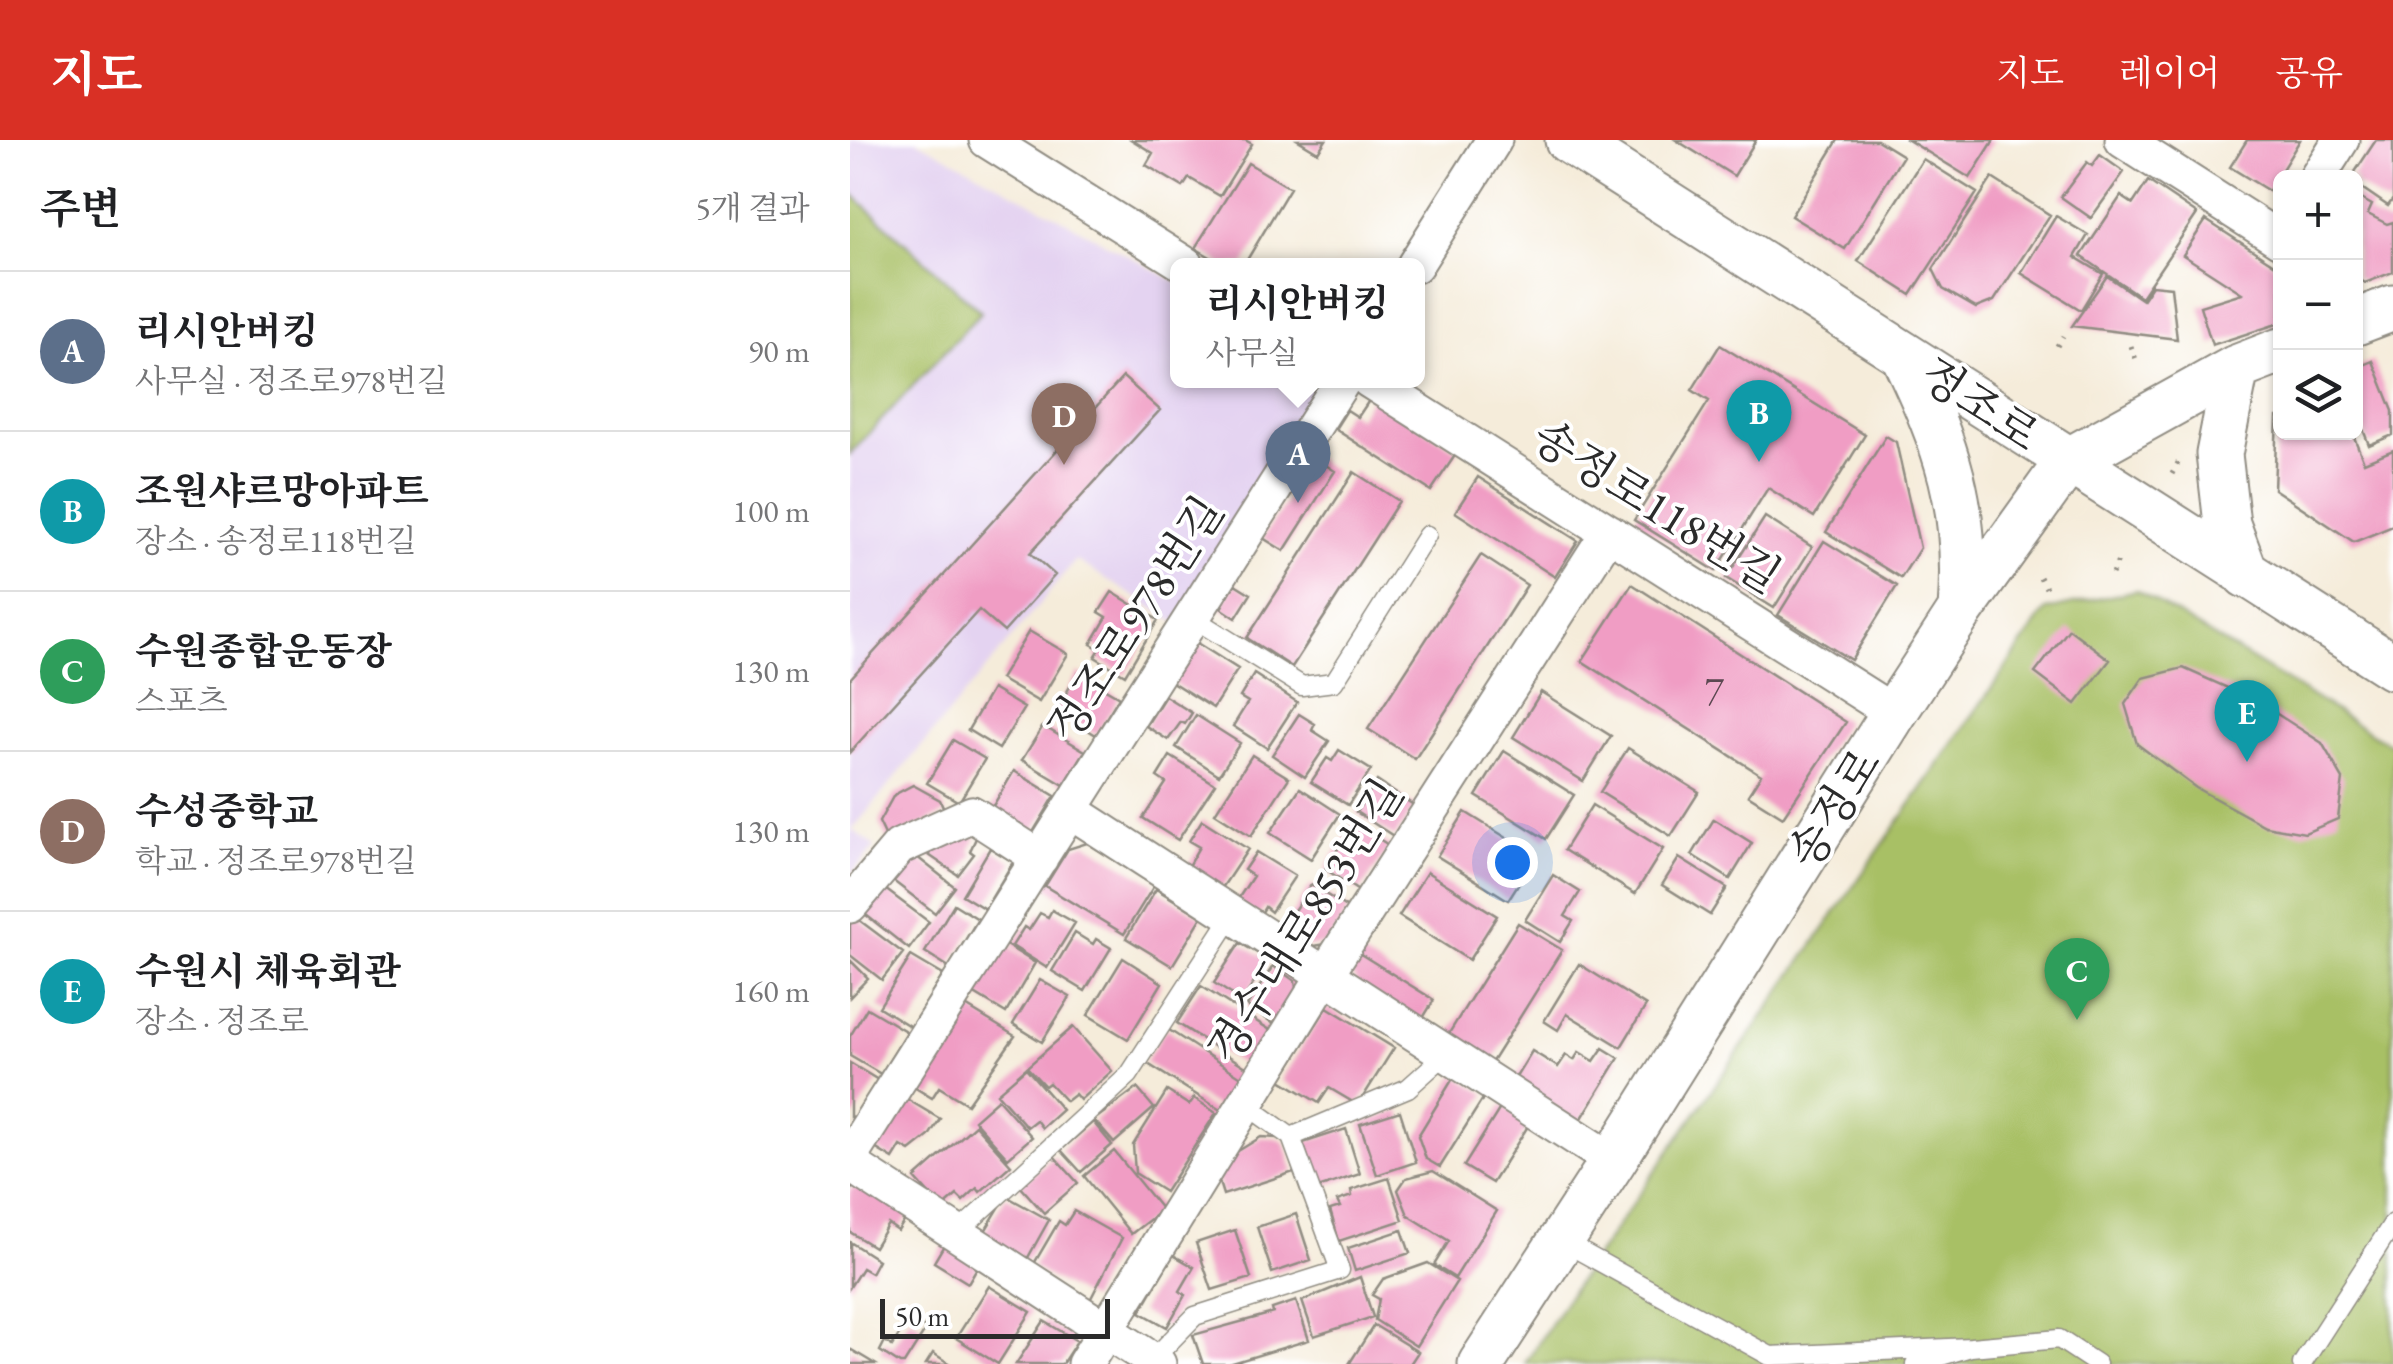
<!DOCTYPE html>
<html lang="ko">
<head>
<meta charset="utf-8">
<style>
  :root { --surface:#fff; --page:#f2f2f2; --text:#202124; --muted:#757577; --line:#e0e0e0; --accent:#d93025 }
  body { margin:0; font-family:"EB Garamond","Noto Serif KR",serif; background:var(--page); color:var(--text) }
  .controls { position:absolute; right:30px; top:30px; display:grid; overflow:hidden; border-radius:15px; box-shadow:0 2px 8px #0004 }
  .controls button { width:90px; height:90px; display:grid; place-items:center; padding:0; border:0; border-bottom:2px solid var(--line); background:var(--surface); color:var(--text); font:50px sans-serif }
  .scale { position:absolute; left:30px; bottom:25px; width:230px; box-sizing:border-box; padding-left:10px; border:5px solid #2b2b2b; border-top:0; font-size:28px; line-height:35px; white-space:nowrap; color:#2b2b2b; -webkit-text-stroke:8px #fff; paint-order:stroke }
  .you { position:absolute; left:662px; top:722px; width:35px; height:35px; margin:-25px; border:8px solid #fff; border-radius:50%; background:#1a73e8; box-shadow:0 0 0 15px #1a73e833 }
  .badge { display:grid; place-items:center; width:65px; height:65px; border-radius:50%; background:var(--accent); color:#fff; font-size:32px; font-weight:700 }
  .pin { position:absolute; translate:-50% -82px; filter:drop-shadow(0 2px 5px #0008) }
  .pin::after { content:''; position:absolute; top:52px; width:35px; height:30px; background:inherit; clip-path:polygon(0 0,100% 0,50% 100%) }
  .popup { position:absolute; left:320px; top:118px; width:255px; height:130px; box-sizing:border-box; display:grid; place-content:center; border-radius:15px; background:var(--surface); filter:drop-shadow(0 2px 8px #0005); font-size:32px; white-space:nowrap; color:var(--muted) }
  .popup b { font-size:38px; color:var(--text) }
  .popup::after { content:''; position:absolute; left:50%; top:100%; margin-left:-20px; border:20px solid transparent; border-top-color:var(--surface) }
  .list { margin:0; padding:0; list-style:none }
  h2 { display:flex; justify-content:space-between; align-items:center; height:130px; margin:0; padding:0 40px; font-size:42px }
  h2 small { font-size:32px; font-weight:400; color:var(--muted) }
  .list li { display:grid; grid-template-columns:65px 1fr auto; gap:30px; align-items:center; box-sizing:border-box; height:160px; padding:0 40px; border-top:2px solid var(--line) }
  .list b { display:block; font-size:38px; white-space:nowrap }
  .list p { margin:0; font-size:32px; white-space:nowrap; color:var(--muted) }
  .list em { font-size:32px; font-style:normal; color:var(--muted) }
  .icon { flex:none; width:55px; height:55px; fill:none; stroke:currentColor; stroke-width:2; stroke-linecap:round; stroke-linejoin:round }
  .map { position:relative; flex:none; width:1543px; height:1224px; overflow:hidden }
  header { display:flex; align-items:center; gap:60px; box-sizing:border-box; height:140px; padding:0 50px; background:var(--accent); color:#fff }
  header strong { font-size:48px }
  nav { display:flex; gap:55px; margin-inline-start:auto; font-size:35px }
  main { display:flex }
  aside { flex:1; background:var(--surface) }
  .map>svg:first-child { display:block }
  .built { fill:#e4d3f1 }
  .green { fill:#a8c065; stroke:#6a7648; stroke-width:2.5 }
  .building { fill:#f09dc4 }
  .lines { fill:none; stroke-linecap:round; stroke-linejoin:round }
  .service-casing { stroke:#908c82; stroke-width:21 }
  .minor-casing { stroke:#908c82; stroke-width:39 }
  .tertiary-casing { stroke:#908c82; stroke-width:49 }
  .path { stroke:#908c82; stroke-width:5; stroke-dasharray:2.5 8; stroke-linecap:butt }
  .service { stroke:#fff; stroke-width:18 }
  .minor { stroke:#fff; stroke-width:35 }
  .tertiary { stroke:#fff; stroke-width:45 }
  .labels { text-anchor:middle; stroke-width:8; stroke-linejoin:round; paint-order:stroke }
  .number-label { font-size:40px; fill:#5c4851 }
  .street-label { font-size:45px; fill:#2b2b2b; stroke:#fff }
</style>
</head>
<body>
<header>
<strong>지도</strong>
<nav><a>지도</a><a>레이어</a><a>공유</a></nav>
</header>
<main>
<aside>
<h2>주변<small>5개 결과</small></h2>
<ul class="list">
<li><span class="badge" style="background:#5c6f8a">A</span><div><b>리시안버킹</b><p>사무실 · 정조로978번길</p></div><em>90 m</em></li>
<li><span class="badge" style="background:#0f9aa8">B</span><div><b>조원샤르망아파트</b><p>장소 · 송정로118번길</p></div><em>100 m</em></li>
<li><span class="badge" style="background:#2e9e5b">C</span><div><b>수원종합운동장</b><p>스포츠</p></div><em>130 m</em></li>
<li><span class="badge" style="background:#8d6e63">D</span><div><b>수성중학교</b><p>학교 · 정조로978번길</p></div><em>130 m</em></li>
<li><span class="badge" style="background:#0f9aa8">E</span><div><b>수원시 체육회관</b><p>장소 · 정조로</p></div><em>160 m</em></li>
</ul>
</aside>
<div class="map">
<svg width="1543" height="1224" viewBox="0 0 1543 1224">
  <rect width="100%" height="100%" fill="#fff"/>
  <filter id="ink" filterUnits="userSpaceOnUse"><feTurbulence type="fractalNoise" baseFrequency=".01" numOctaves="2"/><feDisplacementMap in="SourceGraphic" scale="20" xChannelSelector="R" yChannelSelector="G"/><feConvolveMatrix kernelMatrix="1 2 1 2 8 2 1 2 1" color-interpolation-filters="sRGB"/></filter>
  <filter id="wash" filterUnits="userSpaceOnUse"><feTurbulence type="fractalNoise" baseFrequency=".0048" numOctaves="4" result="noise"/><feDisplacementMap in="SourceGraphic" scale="40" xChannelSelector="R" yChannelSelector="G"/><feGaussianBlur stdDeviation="2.25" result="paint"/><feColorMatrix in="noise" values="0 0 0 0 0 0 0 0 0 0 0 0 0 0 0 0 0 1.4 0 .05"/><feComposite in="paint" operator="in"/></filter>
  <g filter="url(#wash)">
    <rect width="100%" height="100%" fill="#f5ecda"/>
    <path class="built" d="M0 0H67L328 143V240L481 241 327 483 226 420 2 690 25 707 0 735Z"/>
    <path class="green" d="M0 52 131 172 0 314Z
      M1287 450 1543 606V1224H675L719 1155 1196 470Z"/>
    <g id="blocks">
      <path class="building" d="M282 0H395L402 4 370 56 339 38 333 47 296 25 303 13Z
        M448 0H476L468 12Z
        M826 0H906L884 36Z
        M988 0H1027L1053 16 995 109 941 76Z
        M1058 0H1144L1120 38Z
        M1397 0H1450L1419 51 1380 27Z
        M1526 0H1543V59L1538 66 1506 44V38H1501Z
        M1250 15 1274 32 1241 78 1211 57 1237 22 1242 26Z
        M1073 19 1127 53 1061 155 1008 121Z
        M398 23 440 48 394 125H374L345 108Z
        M1142 38 1200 75 1144 161 1126 168 1093 149 1083 129Z
        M1298 41 1347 74 1291 157 1231 116 1271 56 1283 64Z
        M1506 56 1522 65 1518 74 1537 84 1543 82V132L1515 143 1506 137Z
        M1206 76 1238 95 1225 117 1253 134 1231 170 1171 133Z
        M1356 80 1430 128V183L1362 205 1350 166 1392 153 1333 115Z
        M1257 136 1292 160 1302 145 1321 147 1327 199 1222 186Z
        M870 205 1015 295 964 377 918 348 866 431 784 380 859 261 842 250Z
        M1523 221 1543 271V295L1519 305 1506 271V228Z
        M273 237 310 270 180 413 205 435 154 492 129 470 0 612V539Z
        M522 256 608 311 581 351 485 289 497 270 508 277Z
        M1427 277H1430V292H1502L1514 322 1543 310V386L1504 402 1424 349Z
        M1036 296 1046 302 1070 408 1051 438 976 392Z
        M465 318 485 331 434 411 413 398Z
        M504 332 549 361 442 527 397 498Z
        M628 337 728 401 705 437 605 372Z
        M915 377 962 407 924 468 876 438Z
        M974 401 1047 446 1001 520 928 475Z
        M631 415 677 445 565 619 518 589Z
        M385 444 401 454 386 478 371 468Z
        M782 444 996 582 933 677 898 655 911 635 732 521Z
        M262 452 308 480 275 535 245 517 250 509 241 504 257 477 249 472Z
        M1219 489 1260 520 1226 564 1185 533Z
        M179 491 218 514 189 562 150 539Z
        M347 503 388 529 363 568 322 542Z
        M1333 528 1407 561 1472 603 1493 639 1488 679 1455 693 1415 686 1346 648 1287 604 1275 564 1293 538Z
        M228 533 269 557 246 595 206 570Z
        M404 534 447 562 417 608 383 586 398 562 390 557Z
        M142 549 174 568 149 609 118 590Z
        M691 552 761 596 733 641 663 597Z
        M315 556 342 573 335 584 331 582 318 600 296 586Z
        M449 574 465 584 462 590 479 601 455 637 422 615Z
        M346 575 390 603 369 635 326 607Z
        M193 586 235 611 214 645 172 620Z
        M103 600 135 619 109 662 77 643Z
        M778 608 849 652 821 696 750 652Z
        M489 610 521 630 498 665 461 642 477 618 482 621Z
        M654 611 724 655 696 699 626 656Z
        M402 615 439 638 401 696 365 673Z
        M320 616 365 644 328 700 293 678 316 643 307 637Z
        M164 631 205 656 182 694 141 669Z
        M527 641 565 666 545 697 506 672Z
        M63 645 90 660 96 673 38 701 29 682 44 655Z
        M450 648 490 674 461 719 420 693Z
        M742 665 813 709 785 754 714 710Z
        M615 672 686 716 658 760 587 716Z
        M864 679 902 703 880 739 842 715Z
        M352 680 398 709 372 748 338 726 349 707 339 701Z
        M504 683 540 706 510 752 475 729Z
        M116 690 126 698 120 711 124 714 108 735 73 711Z
        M237 703 305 744 274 794 195 746 218 709Z
        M140 708 163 722 135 769 112 755Z
        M406 712 445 736 421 772 415 767 409 777 386 762 403 736 394 730Z
        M62 713 105 747 85 773 42 740Z
        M829 718 877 748 860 775 812 745Z
        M577 732 647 776 619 820 549 776Z
        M703 735 730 752 715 776 723 781 710 802 675 780Z
        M461 745 499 769 476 804 458 807 431 790Z
        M31 746 79 782 59 809 11 771Z
        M306 749 352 777 322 826 276 798Z
        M104 764 128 779 99 827 75 812Z
        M202 770 225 783 197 828 162 806 174 787 179 790 190 773 198 777Z
        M5 777 53 813 32 840 0 815V784Z
        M668 783 712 810 640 925 596 898Z
        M225 793 243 804 246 799 261 808 235 851 202 831Z
        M390 803 419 820 392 861 364 843Z
        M154 804 185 823 156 873 123 853Z
        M504 810 584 860 570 883 506 843 497 823Z
        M61 816 93 835 61 887 29 867Z
        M273 818 312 843 278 899 238 875Z
        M0 820 18 838 0 857Z
        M729 824 796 866 771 907 717 874 708 890 694 881Z
        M423 826 445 841 447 855 427 886 397 866Z
        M190 840 220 857 192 902 163 884Z
        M351 846 420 890 396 927 327 883Z
        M114 865 165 896 117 964 89 947 82 958 64 947Z
        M477 867 544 908 508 965 479 948 469 963 431 940Z
        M17 868 57 892 31 934 0 916V896Z
        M223 887 262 931 230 960 225 954 216 961 199 943 195 946 177 927Z
        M316 888 393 938 372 971 295 922Z
        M753 908 769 918 729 983 663 942 682 911 708 927 716 915 724 920 729 912 744 921Z
        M0 923 28 940 6 976 0 977Z
        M176 928 212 970 192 988 186 980 177 987 147 953Z
        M605 935 636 954 590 1027 576 1019 568 996Z
        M287 948 304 968 264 1003 244 980Z
        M317 951 339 965 344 958 366 973 315 1052 285 1033 283 1005Z
        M55 958 90 979 79 996 60 1011 51 1006 43 1019 25 1008Z
        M148 959 182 997 158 1018 124 980Z
        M652 965 680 983 642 1043 614 1026Z
        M550 971 566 1022 527 1035 510 984Z
        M243 982 262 1005 231 1032 211 1010Z
        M125 985 161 1025 130 1052 127 1048 113 1061 107 1055 92 1068 65 1038Z
        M496 989 510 1034 468 1048 453 1003Z
        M411 997 427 998 435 1003 444 1032 373 1055 367 1036 375 1019Z
        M264 1011 312 1070 281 1094 234 1036Z
        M204 1016 228 1043 194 1073 170 1046Z
        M583 1031 647 1071 605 1138 584 1125 599 1101 558 1075 548 1050 556 1038Z
        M539 1038 553 1080 489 1101 480 1070 490 1067 487 1061 502 1056 501 1050Z
        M15 1044 60 1072 48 1091 38 1084 24 1107 0 1092V1049Z
        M156 1056 199 1080 176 1121 132 1096Z
        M224 1071 272 1098 240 1160 182 1127 209 1081 215 1085Z
        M446 1074 461 1120 422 1133 407 1087Z
        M385 1090 401 1138 362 1150 346 1103Z
        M552 1090 560 1113 505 1131 498 1108Z
        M0 1102 28 1120 21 1133 12 1128 0 1147Z
        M94 1105 128 1126 118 1143 84 1122Z
        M323 1115 344 1127 330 1151 335 1155 317 1187 290 1172Z
        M578 1123 607 1141 566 1206 525 1180 529 1159 522 1155 533 1139Z
        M510 1137 523 1177 464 1196 452 1161Z
        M139 1146 181 1172 148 1224 106 1198Z
        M446 1161 459 1200 379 1224H353L343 1195 423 1173 422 1169Z
        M60 1178 76 1189 54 1224H50L30 1211 35 1201 42 1206Z
        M194 1181 227 1201 212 1224H166Z
        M524 1185 568 1212 560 1224H499Z
        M0 1209 25 1224H0Z
        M83 1213 100 1224H76Z"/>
    </g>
  </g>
  <g filter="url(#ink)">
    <use href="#blocks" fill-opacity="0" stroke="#908c82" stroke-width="2.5"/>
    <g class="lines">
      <g class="service-casing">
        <path id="service" d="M343 478 452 546 484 542 577 395
          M395 964 441 997 558 948 596 914
          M106 1094 279 935 382 776
          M712 1101 920 1216 1121 1207
          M302 1220 345 1176 490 1130 441 997
          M1065 1224 1121 1207 1209 1199 1247 1224
          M1452 1224 1543 1083"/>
      </g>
      <g class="minor-casing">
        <path id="minor" d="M137 0 336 125
          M1273 0 1430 100
          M1467 38 1491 0
          M565 125 644 0
          M519 240 1044 573
          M220 670 763 1021
          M0 765 49 707 122 674 190 718
          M0 1016 493 240
          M0 1024 308 1224
          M235 1224 475 835 759 392"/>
      </g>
      <g class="tertiary-casing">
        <path id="tertiary" d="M718 0 1543 527
          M1506 182 1543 168
          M1053 214C1097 306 1119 367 1111 470
          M1386 228 1369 314 1377 384 1396 435
          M631 1224 763 1021 1044 573 1111 470 1218 321 1386 228 1430 211"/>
      </g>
      <path class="path" d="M1207 206 1213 196
        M1281 206 1288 225
        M1322 334 1330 319
        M1262 434 1268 421
        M1190 437 1196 448"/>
      <use href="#service" class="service"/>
      <use href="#minor" class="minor"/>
      <use href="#tertiary" class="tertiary"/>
    </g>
  </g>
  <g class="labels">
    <g class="number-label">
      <text x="864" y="565">7</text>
    </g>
    <g class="street-label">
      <text transform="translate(1130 264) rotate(33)" y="16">정조로</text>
      <text transform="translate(807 366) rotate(32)" y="16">송정로118번길</text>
      <text transform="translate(285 479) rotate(-57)" y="16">정조로978번길</text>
      <text transform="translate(984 668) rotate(-58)" y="16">송정로</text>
      <text transform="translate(455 781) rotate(-58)" y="16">경수대로853번길</text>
    </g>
  </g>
</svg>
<div class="controls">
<button>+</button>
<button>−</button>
<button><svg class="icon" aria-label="layers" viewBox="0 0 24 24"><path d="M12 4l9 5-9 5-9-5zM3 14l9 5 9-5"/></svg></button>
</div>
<div class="scale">50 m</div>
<div class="you"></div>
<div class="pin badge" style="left:448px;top:363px;background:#5c6f8a">A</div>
<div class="popup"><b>리시안버킹</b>사무실</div>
<div class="pin badge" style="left:909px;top:322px;background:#0f9aa8">B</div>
<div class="pin badge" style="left:1227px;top:880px;background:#2e9e5b">C</div>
<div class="pin badge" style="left:214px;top:325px;background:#8d6e63">D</div>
<div class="pin badge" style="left:1397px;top:622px;background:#0f9aa8">E</div>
</div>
</main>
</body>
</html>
